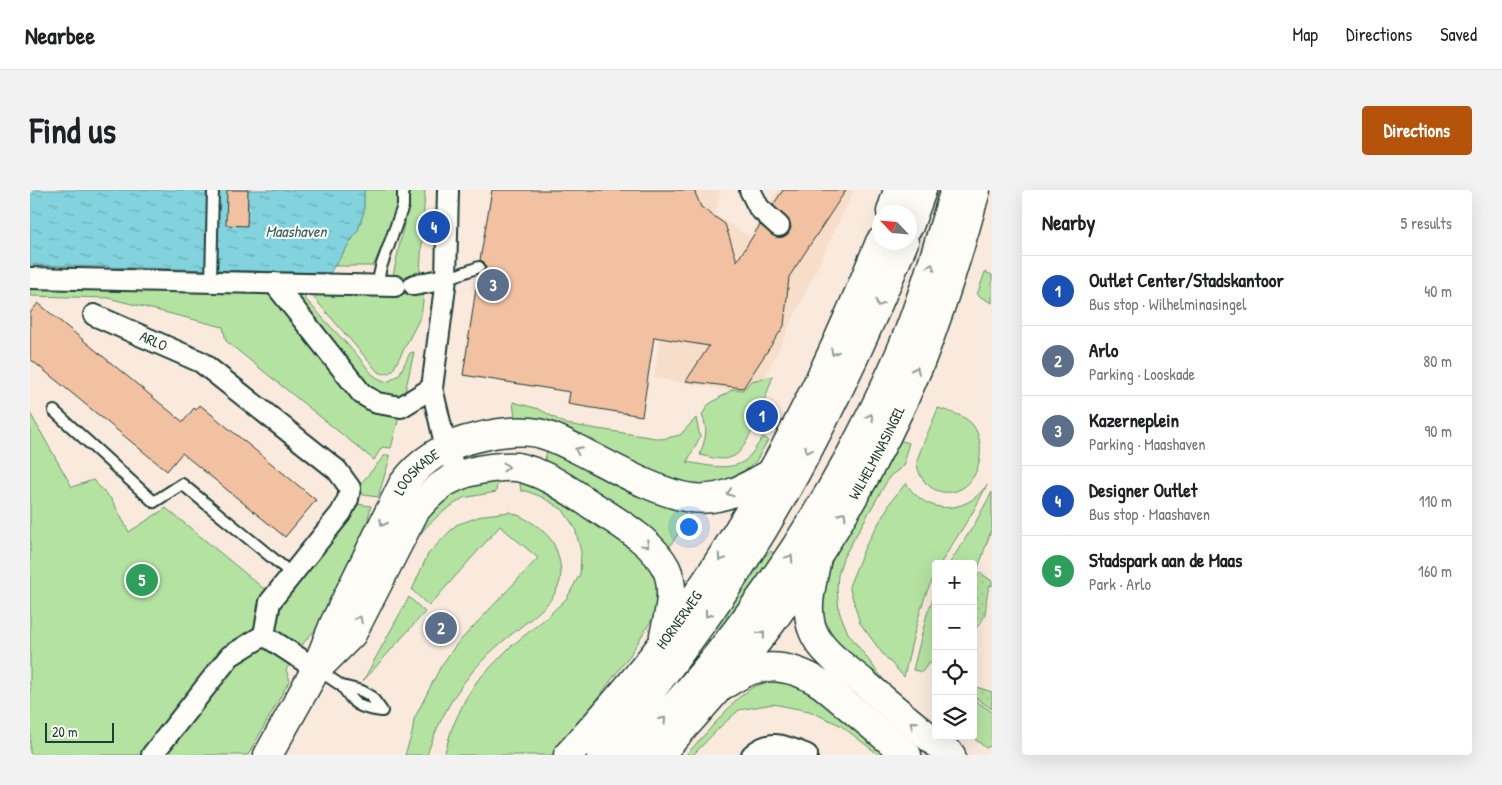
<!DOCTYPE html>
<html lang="en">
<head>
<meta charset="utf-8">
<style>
  :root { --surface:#fff; --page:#f2f2f2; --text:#202124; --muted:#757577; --line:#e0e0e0; --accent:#b45309 }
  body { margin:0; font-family:"Patrick Hand",sans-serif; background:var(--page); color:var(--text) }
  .controls { position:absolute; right:15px; bottom:15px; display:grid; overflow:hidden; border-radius:5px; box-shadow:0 5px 20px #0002 }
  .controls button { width:45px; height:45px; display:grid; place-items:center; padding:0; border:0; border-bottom:1px solid var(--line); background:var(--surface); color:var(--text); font:25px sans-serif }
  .compass { position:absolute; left:842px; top:15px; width:45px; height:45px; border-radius:50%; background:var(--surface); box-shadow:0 5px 20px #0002; rotate:296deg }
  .scale { position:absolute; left:15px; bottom:12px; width:69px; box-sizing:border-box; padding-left:5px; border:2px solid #1f3d34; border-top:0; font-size:14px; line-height:18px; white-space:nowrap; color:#1f3d34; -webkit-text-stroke:4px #fdfcf7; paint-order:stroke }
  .you { position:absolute; left:658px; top:336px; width:18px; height:18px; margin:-12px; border:4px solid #fff; border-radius:50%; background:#1a73e8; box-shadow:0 0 0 8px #1a73e833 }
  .badge { display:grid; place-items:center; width:32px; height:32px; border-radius:50%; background:var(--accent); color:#fff; font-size:16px; font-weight:700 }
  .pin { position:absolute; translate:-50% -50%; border:2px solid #fff; box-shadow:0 1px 5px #0006 }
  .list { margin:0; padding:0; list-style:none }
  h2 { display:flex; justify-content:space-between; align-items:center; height:65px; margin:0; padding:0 20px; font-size:21px }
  h2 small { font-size:16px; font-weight:400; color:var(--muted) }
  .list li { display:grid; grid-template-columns:32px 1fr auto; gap:15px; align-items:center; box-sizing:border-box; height:70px; padding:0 20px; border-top:1px solid var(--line) }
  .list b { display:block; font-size:19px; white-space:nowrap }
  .list p { margin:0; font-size:16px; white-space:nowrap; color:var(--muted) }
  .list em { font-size:16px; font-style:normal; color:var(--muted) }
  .icon { flex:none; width:28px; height:28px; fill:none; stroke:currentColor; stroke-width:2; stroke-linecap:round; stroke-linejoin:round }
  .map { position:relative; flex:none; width:962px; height:565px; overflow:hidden; border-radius:5px }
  header { display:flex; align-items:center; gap:30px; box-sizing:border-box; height:70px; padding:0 25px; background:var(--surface); border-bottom:1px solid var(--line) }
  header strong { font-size:24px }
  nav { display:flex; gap:28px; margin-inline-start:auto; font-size:18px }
  .intro { display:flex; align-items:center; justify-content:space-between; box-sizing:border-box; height:120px; padding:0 30px }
  h1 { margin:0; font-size:35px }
  .button { padding:12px 22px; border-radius:5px; background:var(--accent); color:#fff; font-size:18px; font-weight:700 }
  main { display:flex; gap:30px; padding:0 30px }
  aside { flex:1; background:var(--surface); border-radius:5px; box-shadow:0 5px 20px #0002 }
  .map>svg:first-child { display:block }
  .built { fill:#f7decb }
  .green { fill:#b3e2a1; stroke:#69906a }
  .garden { fill:url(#garden-dots); stroke:#69906a }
  .water { fill:url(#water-ripples); stroke:#5b979a }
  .building { fill:#f1c1a1; stroke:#1f3d34 }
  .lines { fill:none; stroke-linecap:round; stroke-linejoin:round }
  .lane-casing { stroke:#1f3d34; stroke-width:14 }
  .street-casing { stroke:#1f3d34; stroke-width:24 }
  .secondary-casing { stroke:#1f3d34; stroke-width:31 }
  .primary-casing { stroke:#1f3d34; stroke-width:31 }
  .lane { stroke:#fdfcf7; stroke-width:10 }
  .street { stroke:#fdfcf7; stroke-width:20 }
  .secondary { stroke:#fdfcf7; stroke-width:28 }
  .primary { stroke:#fdfcf7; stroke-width:28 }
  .oneway { stroke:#8e9c96 }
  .labels { text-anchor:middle; stroke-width:4; stroke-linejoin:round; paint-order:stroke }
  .street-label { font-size:15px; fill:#1f3d34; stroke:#fdfcf7 }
  .water-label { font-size:16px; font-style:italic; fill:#38625e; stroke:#fdfcf7 }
</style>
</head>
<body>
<header>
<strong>Nearbee</strong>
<nav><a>Map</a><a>Directions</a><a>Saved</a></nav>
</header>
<div class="intro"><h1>Find us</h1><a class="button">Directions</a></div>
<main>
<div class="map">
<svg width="962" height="565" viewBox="0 0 962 565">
  <defs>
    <pattern id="garden-dots" width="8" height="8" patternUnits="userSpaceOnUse" patternTransform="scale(1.25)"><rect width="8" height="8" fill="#b3e2a1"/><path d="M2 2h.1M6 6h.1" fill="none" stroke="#9ac38b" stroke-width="1.8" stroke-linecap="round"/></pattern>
    <pattern id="water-ripples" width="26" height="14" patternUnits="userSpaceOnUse" patternTransform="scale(1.25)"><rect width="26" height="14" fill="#83d3de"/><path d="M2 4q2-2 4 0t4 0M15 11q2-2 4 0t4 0" fill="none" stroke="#6bacb5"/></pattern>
  </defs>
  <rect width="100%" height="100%" fill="#f9eadd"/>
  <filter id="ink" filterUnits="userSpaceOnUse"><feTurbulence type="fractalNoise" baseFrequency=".02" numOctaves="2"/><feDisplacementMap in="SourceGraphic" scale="10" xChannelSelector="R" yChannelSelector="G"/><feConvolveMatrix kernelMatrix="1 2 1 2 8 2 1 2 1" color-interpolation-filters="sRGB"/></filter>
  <g filter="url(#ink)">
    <path class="built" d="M655 0H691L685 25 720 47 748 0H824L727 205 624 188Z"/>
    <path class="green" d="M334 0H368C368 28 354 51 343 76H305L328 40 334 21Z
      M381 0H395L390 83 388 87 363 86Z
      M955 82 962 85V113L947 105Z
      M0 96 233 99 246 104 329 208 370 223 361 258 352 257 344 270 196 151 193 137 78 108 0 106Z
      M259 101H268L327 165 342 184 353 192 359 191 369 185 380 163 384 162 373 211 337 200Z
      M278 101 394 104 391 126 363 180C358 184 355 185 348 182Z
      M743 186C737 203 719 259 704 266 693 272 681 267 670 265 675 248 679 242 672 225L678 215 703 199 713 200 721 191Z
      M483 212 509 219 536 234 632 249 650 245 666 228 670 247 657 272C674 275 697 281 713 272 721 267 727 255 733 247L738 250 726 271 708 288 676 302 486 236Z
      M908 218C919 222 931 224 940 232 956 247 953 284 934 297 914 311 888 296 887 272 887 266 905 227 908 218Z
      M0 223 42 297 63 290 82 310 99 342 136 318 233 398 254 407 324 322 326 314 341 316 335 341 291 433 275 451 256 480 260 490 218 565H0Z
      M869 250 879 253 875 266V275L860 286 813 368 808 385 807 398 809 421 818 443 869 510 805 459 790 430 795 389 804 367Z
      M518 257 664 318 637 361 513 277Z
      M355 265H359V271L348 307 327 304V298Z
      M468 287 466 302 433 308 410 324 396 337 382 355 342 436 381 342 423 301Z
      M489 288 512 293 619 365 628 394 624 426 600 465 541 544 522 565H414L422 538 435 510 447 491 479 458 516 428 537 408 550 384 551 362 545 338 533 320 512 307 496 301H491Z
      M876 293C889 314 913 324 936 313 945 309 951 302 957 295L944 320 910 374H906C906 386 899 395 895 407 886 433 880 460 874 487L852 463 830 433 819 396 835 357 862 310Z
      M962 302V338L943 393V374H919L944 335Z
      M480 322C499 329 521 342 527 362 531 374 533 388 527 399 519 417 501 428 487 440 474 450 461 461 450 473 426 499 408 531 397 565H375L382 544 384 529 411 476 426 455 508 368 470 336 399 416 382 400 398 364 426 335 454 325Z
      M741 361 750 368 695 445 681 433 726 374Z
      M906 401V471L898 474 892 482 883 480 897 424Z
      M379 407 395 422 333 491Z
      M741 491H766L866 565H849L810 535 779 521 743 514 709 520 690 537 663 565H656L707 509 723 497Z
      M943 509 962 522V555L956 558 941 546H943Z"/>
    <path class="garden" d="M949 382 962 391V396L960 395C952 416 962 424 943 441V397Z
      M943 496 962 502V519L943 506Z"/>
    <path class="water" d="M0 0H334V21L328 40 300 83 0 75Z"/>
    <path class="building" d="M197 0H218L217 36 196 35Z
      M462 0H664L671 17 695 34 707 71 730 35 746 47H753L758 44 761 38 760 32 743 15 753 0H816L759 87 754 136 713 198 656 191 679 156 624 147 612 226 538 214 540 202 433 185 448 85 454 82 456 78 454 72 450 70Z
      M8 113 153 232 164 218 166 220 170 215 286 310 255 347 152 263 137 281 0 169V123Z"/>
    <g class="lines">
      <g class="lane-casing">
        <path id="lane" d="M416 89 449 77
          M181 92 183 0
          M347 95 351 77 373 16V0
          M24 221 124 312 152 294 262 384
          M288 480 312 496 332 501 341 506 352 521
          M312 496C327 517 327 517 352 521"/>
      </g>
      <g class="street-casing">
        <g id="street">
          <path d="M418 0 416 89 402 198 416 258 428 285"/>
          <path d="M720 0 729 18 749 36"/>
          <path d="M0 88 365 96"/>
          <path d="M244 93 332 204 347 213 371 217 402 198"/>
          <path d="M384 95 416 89"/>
          <path id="s1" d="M64 125 171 172 307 280 320 298 318 309 311 323 240 412 234 445 286 479"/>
          <path d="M122 565 200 466 234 445"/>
          <path d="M722 565C741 548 756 556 777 565"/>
        </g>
      </g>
      <g class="secondary-casing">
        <g id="secondary">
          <path d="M861 22 868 0"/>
          <path d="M786 373C782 394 774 420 783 441 791 462 816 478 833 492 862 517 891 541 921 565"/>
          <path d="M295 471 322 444 385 321C407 294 426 282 461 278 470 277 479 276 487 277 518 283 545 305 571 321 594 336 623 353 636 378 646 398 639 424 634 445"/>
          <path d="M695 494C704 489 712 483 722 480 747 473 772 481 793 495L877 565"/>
          <path id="s2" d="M238 565 286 479 304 434 373 294C390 271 416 254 445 248 465 243 487 239 508 243 522 246 535 253 547 259 579 275 628 304 662 308 692 312 719 296 743 282"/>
          <path id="s3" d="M538 565C571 529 604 492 633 453 724 330 793 194 850 52"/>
          <path id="s4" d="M629 565C668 522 707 479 742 432 800 352 852 265 890 173 912 117 930 59 946 0"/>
        </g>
      </g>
      <g class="primary-casing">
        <path id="primary" d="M879 36 892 0
          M571 565C617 506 663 448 704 386 773 281 827 168 874 52
          M599 565C688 474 760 376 821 264 842 224 863 183 879 141 897 95 910 47 925 0"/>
      </g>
      <use href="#lane" class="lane"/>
      <use href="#street" class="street"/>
      <use href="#secondary" class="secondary"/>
      <use href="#primary" class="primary"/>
    </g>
    <defs><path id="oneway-chevron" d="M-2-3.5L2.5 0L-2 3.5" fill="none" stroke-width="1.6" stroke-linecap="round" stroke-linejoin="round" transform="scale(1.25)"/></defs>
    <g class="oneway">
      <use href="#oneway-chevron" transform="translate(901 77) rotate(-72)"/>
      <use href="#oneway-chevron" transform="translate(849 114) rotate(113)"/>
      <use href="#oneway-chevron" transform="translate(804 162) rotate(116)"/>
      <use href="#oneway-chevron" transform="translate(886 180) rotate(-66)"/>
      <use href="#oneway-chevron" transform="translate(840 227) rotate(-64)"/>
      <use href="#oneway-chevron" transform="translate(548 260) rotate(-154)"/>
      <use href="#oneway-chevron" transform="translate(778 260) rotate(119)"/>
      <use href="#oneway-chevron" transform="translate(476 277)"/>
      <use href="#oneway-chevron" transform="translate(700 303) rotate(162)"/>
      <use href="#oneway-chevron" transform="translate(813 325) rotate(-58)"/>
      <use href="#oneway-chevron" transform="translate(353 333) rotate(117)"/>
      <use href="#oneway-chevron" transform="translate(616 354) rotate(44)"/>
      <use href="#oneway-chevron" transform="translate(691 368) rotate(123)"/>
      <use href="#oneway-chevron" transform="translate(760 368) rotate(-56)"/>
      <use href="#oneway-chevron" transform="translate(678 424) rotate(126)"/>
      <use href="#oneway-chevron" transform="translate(329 429) rotate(-64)"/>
      <use href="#oneway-chevron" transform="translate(732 444) rotate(-51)"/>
      <use href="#oneway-chevron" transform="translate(633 530) rotate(-48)"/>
      <use href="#oneway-chevron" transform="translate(883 534) rotate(-141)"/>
    </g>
  </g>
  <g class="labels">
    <g class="street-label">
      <text dy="5" stroke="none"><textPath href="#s1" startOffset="65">ARLO</textPath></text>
      <text dy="5" stroke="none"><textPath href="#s4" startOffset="374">WILHELMINASINGEL</textPath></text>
      <text dy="5" stroke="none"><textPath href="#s2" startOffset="321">LOOSKADE</textPath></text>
      <text dy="5" stroke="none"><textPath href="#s3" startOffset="175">HORNERWEG</textPath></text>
    </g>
    <g class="water-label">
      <text x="266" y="47">Maashaven</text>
    </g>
  </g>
</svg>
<div class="controls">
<button>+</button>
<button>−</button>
<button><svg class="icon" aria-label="locate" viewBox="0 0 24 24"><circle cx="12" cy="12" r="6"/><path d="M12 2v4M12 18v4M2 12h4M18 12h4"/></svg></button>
<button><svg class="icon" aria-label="layers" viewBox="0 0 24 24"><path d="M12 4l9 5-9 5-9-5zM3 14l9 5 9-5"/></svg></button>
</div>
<svg class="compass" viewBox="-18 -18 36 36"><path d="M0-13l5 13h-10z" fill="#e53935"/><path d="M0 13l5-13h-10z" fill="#757577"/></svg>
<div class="scale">20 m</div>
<div class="you"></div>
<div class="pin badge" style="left:732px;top:226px;background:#1a4fb4">1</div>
<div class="pin badge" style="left:411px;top:438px;background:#5c6f8a">2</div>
<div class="pin badge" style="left:463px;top:95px;background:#5c6f8a">3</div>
<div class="pin badge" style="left:404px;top:37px;background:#1a4fb4">4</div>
<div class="pin badge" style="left:112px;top:390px;background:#2e9e5b">5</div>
</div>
<aside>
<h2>Nearby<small>5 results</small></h2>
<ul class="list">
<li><span class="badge" style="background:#1a4fb4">1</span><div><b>Outlet Center/Stadskantoor</b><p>Bus stop · Wilhelminasingel</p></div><em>40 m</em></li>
<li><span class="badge" style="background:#5c6f8a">2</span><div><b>Arlo</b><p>Parking · Looskade</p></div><em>80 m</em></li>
<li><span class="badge" style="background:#5c6f8a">3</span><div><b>Kazerneplein</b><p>Parking · Maashaven</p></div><em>90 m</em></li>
<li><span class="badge" style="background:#1a4fb4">4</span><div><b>Designer Outlet</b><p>Bus stop · Maashaven</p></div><em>110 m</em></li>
<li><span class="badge" style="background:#2e9e5b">5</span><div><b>Stadspark aan de Maas</b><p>Park · Arlo</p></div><em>160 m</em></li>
</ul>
</aside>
</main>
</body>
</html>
